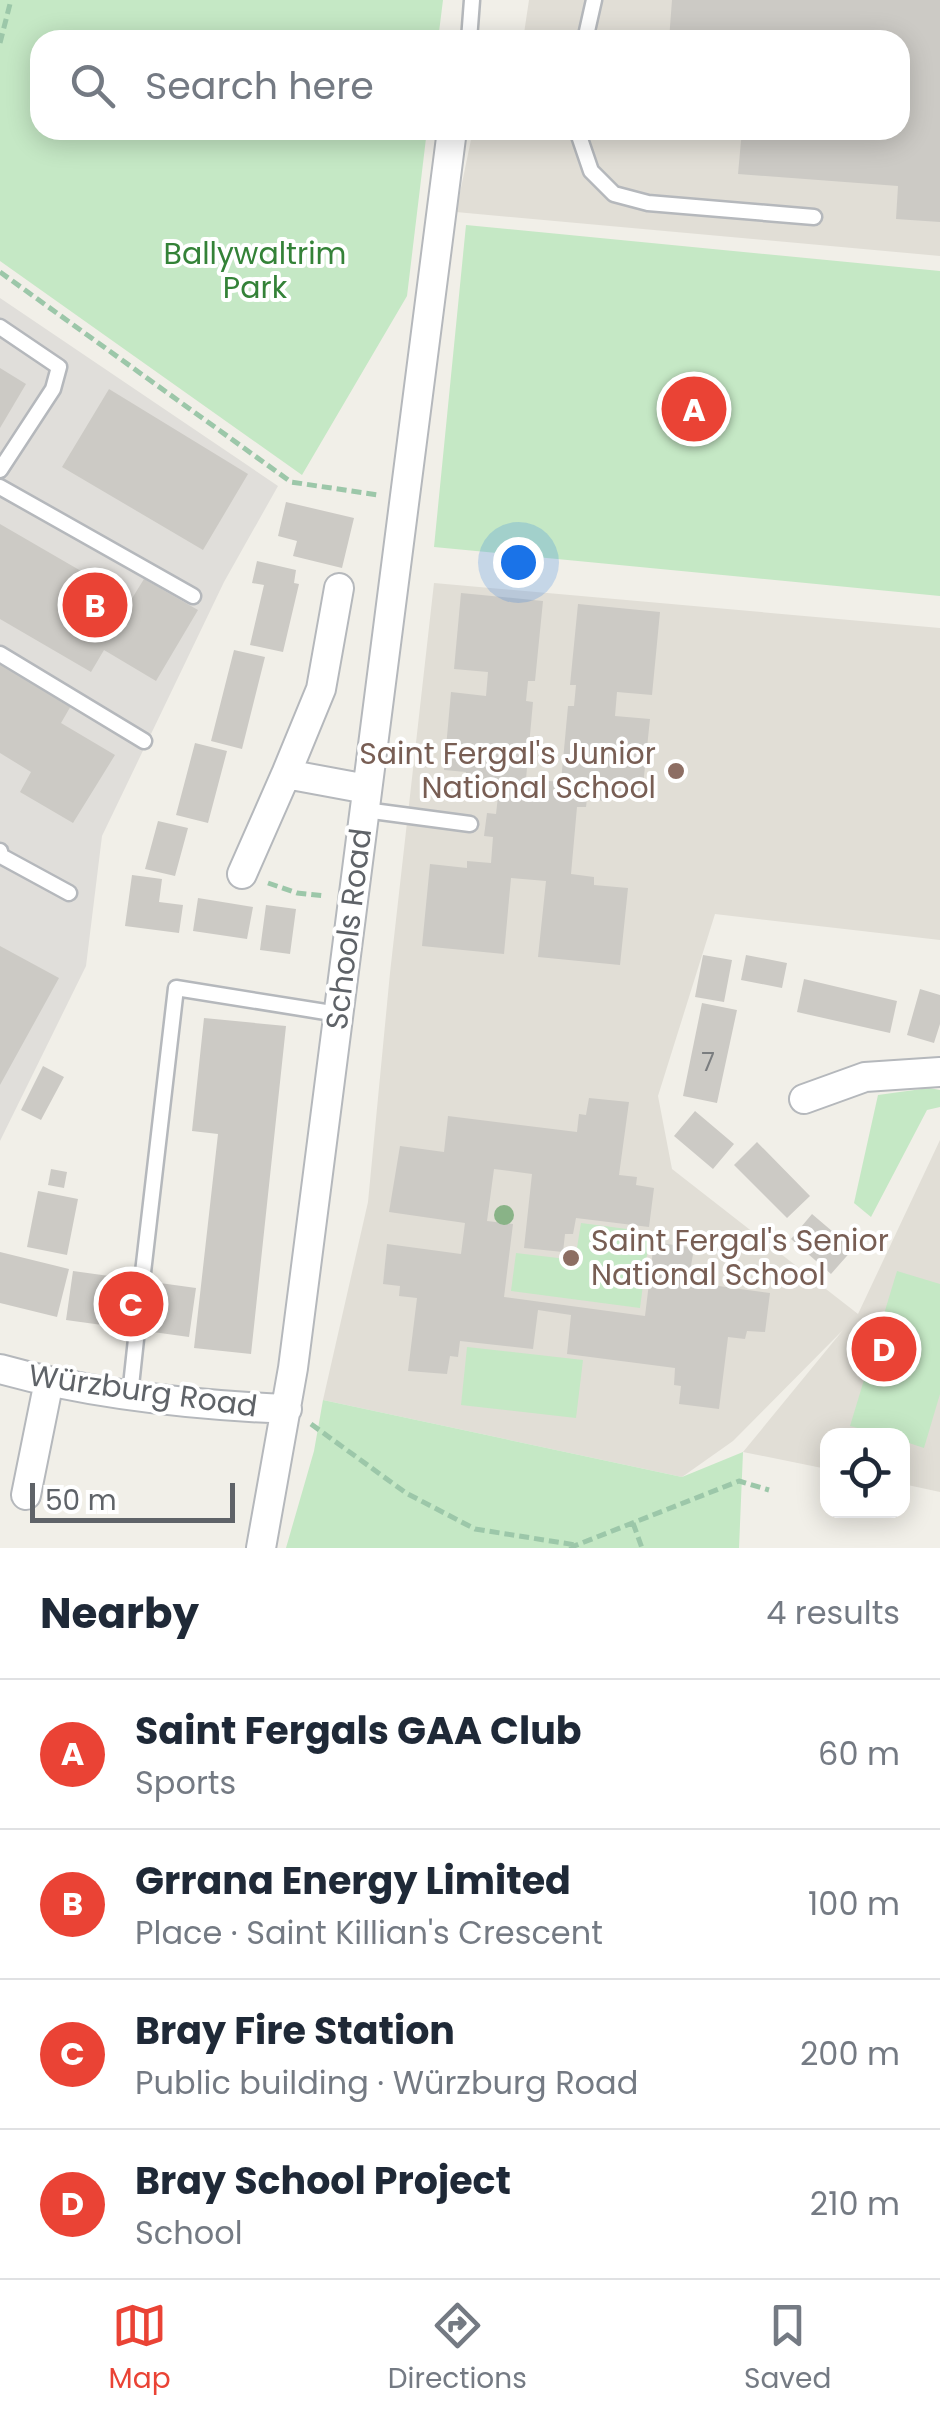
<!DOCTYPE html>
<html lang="en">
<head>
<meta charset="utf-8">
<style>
  :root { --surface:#fff; --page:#f6f6f7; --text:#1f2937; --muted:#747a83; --line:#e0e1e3; --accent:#ea4335 }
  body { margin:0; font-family:Poppins,sans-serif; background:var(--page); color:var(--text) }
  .controls { position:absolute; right:30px; bottom:30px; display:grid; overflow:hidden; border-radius:20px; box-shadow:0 5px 25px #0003 }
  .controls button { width:90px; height:90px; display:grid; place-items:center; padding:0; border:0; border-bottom:2px solid var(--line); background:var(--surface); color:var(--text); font:50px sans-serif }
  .scale { position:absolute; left:30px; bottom:25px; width:205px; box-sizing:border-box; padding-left:10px; border:5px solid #5f6368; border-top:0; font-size:28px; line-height:35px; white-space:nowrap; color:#5f6368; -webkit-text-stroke:8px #fff; paint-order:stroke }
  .you { position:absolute; left:518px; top:562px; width:35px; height:35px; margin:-25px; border:8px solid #fff; border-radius:50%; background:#1a73e8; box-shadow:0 0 0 15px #1a73e833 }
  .badge { display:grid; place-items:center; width:65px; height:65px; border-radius:50%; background:var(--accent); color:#fff; font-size:32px; font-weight:700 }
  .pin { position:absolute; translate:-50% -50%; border:5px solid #fff; box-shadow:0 2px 10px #0006 }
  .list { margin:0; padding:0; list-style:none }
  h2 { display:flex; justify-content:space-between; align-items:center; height:130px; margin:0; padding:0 40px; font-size:42px }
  h2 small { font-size:32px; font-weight:400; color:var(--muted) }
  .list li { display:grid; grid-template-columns:65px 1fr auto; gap:30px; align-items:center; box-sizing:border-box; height:150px; padding:0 40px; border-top:2px solid var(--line) }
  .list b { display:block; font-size:38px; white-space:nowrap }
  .list p { margin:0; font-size:32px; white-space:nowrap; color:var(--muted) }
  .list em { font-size:32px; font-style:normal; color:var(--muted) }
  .icon { flex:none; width:55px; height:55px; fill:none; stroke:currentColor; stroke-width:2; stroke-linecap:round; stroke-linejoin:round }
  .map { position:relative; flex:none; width:940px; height:1548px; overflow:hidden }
  .search { position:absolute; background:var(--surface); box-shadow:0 5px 25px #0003; left:30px; right:30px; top:30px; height:110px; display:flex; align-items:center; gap:25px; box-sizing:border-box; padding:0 35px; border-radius:30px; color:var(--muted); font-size:38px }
  .sheet { height:730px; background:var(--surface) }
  nav { display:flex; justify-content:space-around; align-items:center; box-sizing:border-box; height:140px; border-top:2px solid var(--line); background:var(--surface); font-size:28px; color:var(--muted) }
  nav a { display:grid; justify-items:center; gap:5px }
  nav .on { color:var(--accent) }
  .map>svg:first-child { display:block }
  .industrial { fill:#e0deda }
  .education { fill:#e1ded6 }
  .green { fill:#c5e8c5 }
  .building { fill:#cccac5 }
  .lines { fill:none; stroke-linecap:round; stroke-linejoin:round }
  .lane-casing { stroke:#b5b8bc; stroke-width:19 }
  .street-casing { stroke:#b5b8bc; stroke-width:32 }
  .path { stroke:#9cc7a9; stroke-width:5; stroke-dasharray:10 5; stroke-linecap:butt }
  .lane { stroke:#fff; stroke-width:14 }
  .street { stroke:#fff; stroke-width:28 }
  .tree { fill:#89b387 }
  .education-dot { fill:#8d6e63; stroke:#fff; stroke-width:4 }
  .labels { text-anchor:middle; stroke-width:8; stroke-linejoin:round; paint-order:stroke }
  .number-label { font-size:25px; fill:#7a7d7f }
  .park-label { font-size:30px; fill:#348238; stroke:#fff }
  .education-label { font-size:30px; fill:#785e54; stroke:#fff; text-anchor:end }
  .street-label { font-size:30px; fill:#5f6368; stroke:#fff }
</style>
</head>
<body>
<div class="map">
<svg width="940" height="1548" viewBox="0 0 940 1548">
  <rect width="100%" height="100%" fill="#f1efe8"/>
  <path class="industrial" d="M0 298 278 486 224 582 102 836 86 966 0 1141Z"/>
  <path class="education" d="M529 0H940V256L456 212 473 130H900V40H523Z
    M434 583 940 628V940L715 914 658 1096 672 1169 858 1314 940 1140V1492L903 1484 902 1436H828L827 1469 743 1452 843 1330 733 1441 682 1477 323 1400 368 1202 390 973Z"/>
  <path class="green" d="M0 0H443L438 40H40V130H427L407 296 302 475 0 261Z
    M466 225 940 271V596L434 547Z
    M929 1088 940 1090V1107L927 1110 871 1217 854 1203 878 1095Z
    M581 1223 650 1232 640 1308 511 1291 516 1253 575 1260Z
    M897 1271 940 1284V1394L924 1448 903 1441 902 1436 883 1435 850 1426Z
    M467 1347 583 1360 576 1418 461 1405Z
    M323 1400 682 1477 743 1452 739 1548H286L314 1451Z"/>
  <path class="building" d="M672 0H940V222L896 219 898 186 738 174 742 130H900V40H669Z
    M0 368 26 384 0 428Z
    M109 389 248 474 203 550 62 467Z
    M286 502 354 518 342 568 293 556 297 541 278 536Z
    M0 524 131 600 144 579 198 610 156 681 104 650 91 672 0 619Z
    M257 561 296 570 294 583 299 584 283 652 250 645 264 585 252 583Z
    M461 593 543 601 535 681H528L526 701 533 702 526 779 561 782 568 706H574L576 685H570L578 604 660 612 652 695 617 692 615 716 650 719 642 795 605 791 604 801 587 799 586 807H577L571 874 594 877V885L628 888 620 965 538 957 546 881 511 878 504 954 422 946 430 864 467 868V861L491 863 493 837 484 836 487 813 496 814 499 788 465 785 466 772 444 770 451 692 486 696 488 672 454 669Z
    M234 650 265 657 242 749 211 741Z
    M0 661 72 704 61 723 115 755 73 823 20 792 31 772 0 753Z
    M195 743 227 751 208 823 176 815Z
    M158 821 188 828 175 876 145 869Z
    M132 875 162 879 159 902 183 905 179 933 125 926Z
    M198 898 253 907 247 939 193 931Z
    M266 905 296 909 290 954 260 950Z
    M0 946 59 978 0 1085Z
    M703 955 732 960 724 1002 695 997Z
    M746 955 787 963 782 988 741 980Z
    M804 979 897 1001 890 1033 797 1012Z
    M920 989 940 995V1024L934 1043 907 1035Z
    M702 1003 737 1010 717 1103 683 1096Z
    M204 1018 286 1026 251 1354 194 1348 218 1134 192 1131Z
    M43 1066 64 1077 41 1120 21 1110Z
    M589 1098 629 1102 619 1175 637 1177 636 1185 654 1188 649 1227 576 1218 573 1234H565L563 1252 524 1248 532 1174 494 1169 487 1221 513 1224 504 1297 645 1316 654 1242 694 1248 691 1266 699 1267 697 1283 770 1293 765 1332 747 1331 745 1339 728 1337 719 1409 679 1404 681 1386 674 1385 675 1368 567 1354 571 1315 538 1310 533 1349 460 1341 458 1357 450 1356 447 1374 408 1371 417 1298 399 1296 400 1286 383 1284 387 1244 461 1254 465 1223 389 1212 400 1146 444 1152 448 1116 577 1132 579 1114 586 1115Z
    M695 1111 734 1144 713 1169 674 1136Z
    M757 1142 810 1196 787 1218 734 1165Z
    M51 1169 67 1172 64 1188 48 1185Z
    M38 1191 78 1199 67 1255 27 1247Z
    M812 1214 853 1249 831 1274 791 1239Z
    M0 1252 69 1269 57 1317 0 1303Z
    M73 1271 196 1288 189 1337 66 1320Z"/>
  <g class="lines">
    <g class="lane-casing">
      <path id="lane" d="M469 40 472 0
        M585 40 594 0
        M577 130 591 171 614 194 648 203 814 217
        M0 327 59 367 53 389 0 470
        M0 487 193 596
        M0 654 144 741
        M365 810 470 824
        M0 851 1 856 69 893
        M142 1281 176 988 338 1014
        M130 1395 137 1330"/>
    </g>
    <g class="street-casing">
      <path id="street" d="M286 774 321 689 339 588
        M242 874 286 774 367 789
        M804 1099 865 1077 940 1072
        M0 1369C92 1395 192 1405 287 1409
        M26 1495 49 1381
        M261 1548 293 1368 452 130"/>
    </g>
    <path class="path" d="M0 43 11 0
      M0 272 291 482 378 495
      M268 883 297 893 325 896
      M311 1424 406 1493 475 1529 576 1545
      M633 1523 642 1548
      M569 1548 739 1481 769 1490"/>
    <use href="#lane" class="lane"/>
    <use href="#street" class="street"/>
  </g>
  <circle class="tree" cx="504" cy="1215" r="10"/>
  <g class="education-dot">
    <circle cx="676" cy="771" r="10"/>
    <circle cx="571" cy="1258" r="10"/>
  </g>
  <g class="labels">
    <g class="number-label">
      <text x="708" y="1071">7</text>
    </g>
    <g class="park-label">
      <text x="255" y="264">Ballywaltrim<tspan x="255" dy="34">Park</tspan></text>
    </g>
    <g class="education-label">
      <text x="656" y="764">Saint Fergal's Junior<tspan x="656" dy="34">National School</tspan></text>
      <text x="591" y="1251" text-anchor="start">Saint Fergal's Senior<tspan x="591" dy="34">National School</tspan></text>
    </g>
    <g class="street-label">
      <text transform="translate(349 929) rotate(-83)" y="10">Schools Road</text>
      <text transform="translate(143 1391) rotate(8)" y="10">Würzburg Road</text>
    </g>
  </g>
</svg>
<div class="controls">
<button><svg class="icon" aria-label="locate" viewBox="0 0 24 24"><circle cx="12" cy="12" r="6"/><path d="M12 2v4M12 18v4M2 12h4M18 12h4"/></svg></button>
</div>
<div class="scale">50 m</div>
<div class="you"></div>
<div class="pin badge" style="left:694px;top:409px">A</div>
<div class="pin badge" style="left:95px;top:605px">B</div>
<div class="pin badge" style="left:131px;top:1304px">C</div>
<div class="pin badge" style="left:884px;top:1349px">D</div>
<div class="search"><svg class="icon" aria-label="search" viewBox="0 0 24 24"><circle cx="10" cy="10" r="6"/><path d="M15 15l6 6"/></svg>Search here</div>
</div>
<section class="sheet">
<h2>Nearby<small>4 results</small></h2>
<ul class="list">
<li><span class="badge">A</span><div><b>Saint Fergals GAA Club</b><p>Sports</p></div><em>60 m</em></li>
<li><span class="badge">B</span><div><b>Grrana Energy Limited</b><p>Place · Saint Killian's Crescent</p></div><em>100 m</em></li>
<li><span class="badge">C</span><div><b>Bray Fire Station</b><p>Public building · Würzburg Road</p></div><em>200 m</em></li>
<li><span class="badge">D</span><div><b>Bray School Project</b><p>School</p></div><em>210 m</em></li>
</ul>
</section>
<nav>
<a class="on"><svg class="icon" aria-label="map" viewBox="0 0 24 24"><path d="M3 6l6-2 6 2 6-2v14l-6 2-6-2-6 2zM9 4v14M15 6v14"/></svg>Map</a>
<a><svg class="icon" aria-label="directions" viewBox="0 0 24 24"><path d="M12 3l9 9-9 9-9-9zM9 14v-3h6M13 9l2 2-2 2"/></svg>Directions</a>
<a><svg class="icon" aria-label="saved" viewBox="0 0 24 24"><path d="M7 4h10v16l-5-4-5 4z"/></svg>Saved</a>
</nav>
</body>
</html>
